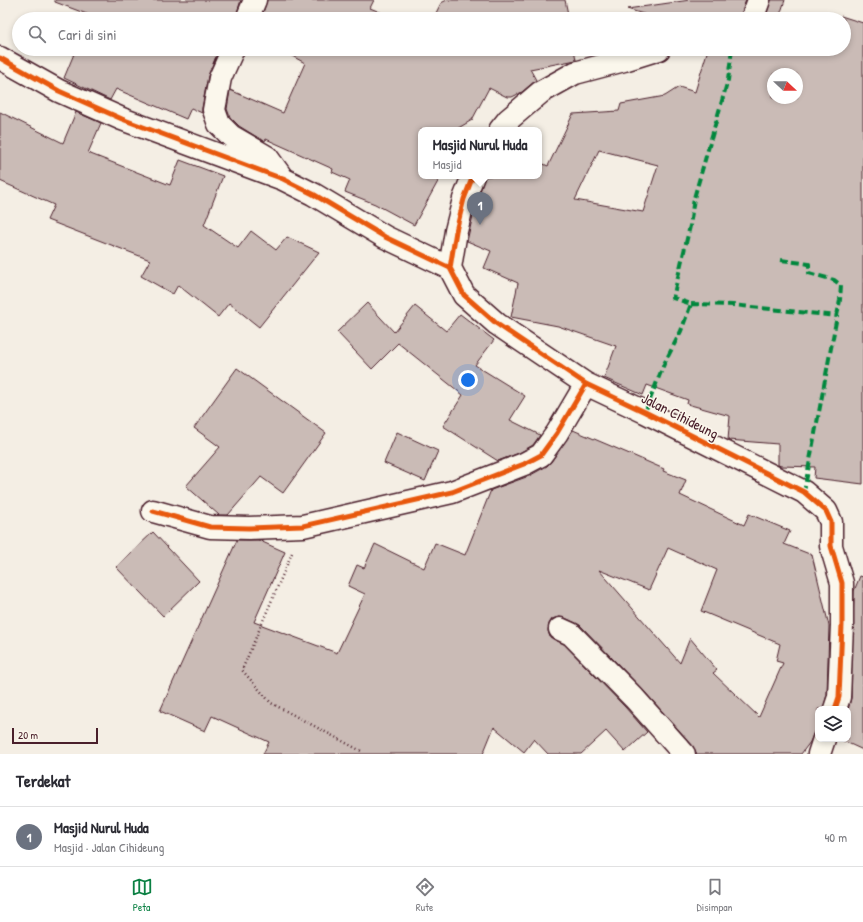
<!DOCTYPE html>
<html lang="id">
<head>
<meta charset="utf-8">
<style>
  :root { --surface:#fff; --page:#f2f2f3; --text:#2b2b33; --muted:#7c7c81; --line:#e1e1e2; --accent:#0b8043 }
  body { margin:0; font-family:"Patrick Hand",sans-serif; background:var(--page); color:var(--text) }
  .controls { position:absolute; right:12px; bottom:12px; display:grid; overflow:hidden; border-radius:8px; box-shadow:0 2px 6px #0003 }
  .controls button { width:36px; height:36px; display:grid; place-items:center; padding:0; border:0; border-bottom:1px solid var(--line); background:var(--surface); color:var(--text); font:20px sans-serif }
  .compass { position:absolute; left:767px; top:68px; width:36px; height:36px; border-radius:50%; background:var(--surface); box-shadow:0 2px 6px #0003; rotate:112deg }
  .scale { position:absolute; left:12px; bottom:10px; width:86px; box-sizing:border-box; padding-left:4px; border:2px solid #4a1f2b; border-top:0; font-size:11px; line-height:14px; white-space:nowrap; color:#4a1f2b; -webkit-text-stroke:3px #fbf7ec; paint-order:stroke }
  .you { position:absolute; left:468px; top:380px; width:14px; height:14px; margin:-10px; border:3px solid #fff; border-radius:50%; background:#1a73e8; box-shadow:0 0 0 6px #1a73e833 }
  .badge { display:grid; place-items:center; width:26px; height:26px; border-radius:50%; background:var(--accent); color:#fff; font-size:13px; font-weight:700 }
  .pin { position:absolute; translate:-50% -33px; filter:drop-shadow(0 1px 2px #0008) }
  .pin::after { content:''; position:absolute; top:21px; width:14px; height:12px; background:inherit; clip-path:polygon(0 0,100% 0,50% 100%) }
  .popup { position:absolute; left:418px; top:127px; width:124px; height:52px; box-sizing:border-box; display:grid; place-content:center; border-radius:8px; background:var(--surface); filter:drop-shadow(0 1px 3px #0005); font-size:13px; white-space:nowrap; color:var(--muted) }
  .popup b { font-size:15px; color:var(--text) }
  .popup::after { content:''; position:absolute; left:50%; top:100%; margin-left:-8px; border:8px solid transparent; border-top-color:var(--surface) }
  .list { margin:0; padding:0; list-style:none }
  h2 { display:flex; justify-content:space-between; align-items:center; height:52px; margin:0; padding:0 16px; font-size:17px }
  h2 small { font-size:13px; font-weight:400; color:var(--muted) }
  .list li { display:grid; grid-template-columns:26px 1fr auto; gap:12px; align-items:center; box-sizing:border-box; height:60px; padding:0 16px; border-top:1px solid var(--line) }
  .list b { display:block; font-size:15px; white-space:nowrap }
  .list p { margin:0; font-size:13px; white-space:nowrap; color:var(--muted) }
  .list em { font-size:13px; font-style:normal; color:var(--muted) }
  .icon { flex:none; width:22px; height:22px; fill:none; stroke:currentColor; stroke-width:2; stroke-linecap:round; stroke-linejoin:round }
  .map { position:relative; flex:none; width:863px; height:754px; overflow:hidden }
  .search { position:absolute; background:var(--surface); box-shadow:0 2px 6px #0003; left:12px; right:12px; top:12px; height:44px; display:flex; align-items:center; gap:10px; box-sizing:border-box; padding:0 14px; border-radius:22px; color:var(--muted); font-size:15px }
  .sheet { height:112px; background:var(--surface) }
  nav { display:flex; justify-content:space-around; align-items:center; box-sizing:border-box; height:56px; border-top:1px solid var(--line); background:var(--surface); font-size:11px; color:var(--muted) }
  nav a { display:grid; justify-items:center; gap:2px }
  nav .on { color:var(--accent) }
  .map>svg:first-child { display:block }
  .building { fill:#cabbb6; stroke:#4a1f2b; fill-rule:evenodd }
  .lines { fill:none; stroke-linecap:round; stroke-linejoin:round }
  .minor-casing { stroke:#4a1f2b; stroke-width:25 }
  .path { stroke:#4a1f2b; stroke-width:2.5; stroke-dasharray:1 3; stroke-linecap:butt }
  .minor { stroke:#fbf7ec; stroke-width:22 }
  .quiet { stroke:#00873e; stroke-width:4; stroke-dasharray:8 4; stroke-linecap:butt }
  .cycleway-casing { stroke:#fbf7ec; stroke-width:8 }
  .cycleway { stroke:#e8590c; stroke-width:5 }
  .labels { text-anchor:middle; stroke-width:3; stroke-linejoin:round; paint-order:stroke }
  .street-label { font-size:15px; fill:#4a1f2b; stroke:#fbf7ec }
</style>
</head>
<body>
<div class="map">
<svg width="863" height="754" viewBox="0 0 863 754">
  <rect width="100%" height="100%" fill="#f4eee4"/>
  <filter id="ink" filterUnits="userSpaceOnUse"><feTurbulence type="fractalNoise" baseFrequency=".025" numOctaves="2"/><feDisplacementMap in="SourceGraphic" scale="8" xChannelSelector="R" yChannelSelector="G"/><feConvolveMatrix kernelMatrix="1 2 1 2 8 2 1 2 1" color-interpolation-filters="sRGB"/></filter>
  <g filter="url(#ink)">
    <path class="building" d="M55 0H241L235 19H100L55 2Z
      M267 0H374L370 8 397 19H261Z
      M447 0H565L569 19H433L441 3Z
      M690 0H746L740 19H660L627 9Z
      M771 0H785L780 15 793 19H765Z
      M841 16 863 23V484L814 478 815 467 781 466 778 465V444L728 440 730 416 687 404 688 400 647 385 643 395 604 378 616 346 558 326 511 317 518 283 484 268 491 251 467 241 476 203 485 176H539V162L548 166 573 114 619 111 621 104 665 96 679 87 695 92 708 49H844V19H839ZM773 74H797V98H773ZM599 150 658 165 643 212 575 200Z
      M76 49H219L208 76 202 108V113L191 108 186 119 116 89 110 100 64 78Z
      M279 49H574L576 60 530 69 536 80 522 92 512 97H507L489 88 472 120 455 130H421V176H441L414 225 375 204 345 192 350 180 332 172 333 169 266 139 265 141 260 139 239 126 230 117 227 109 230 90 283 113 305 63Z
      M0 112 63 143 76 112 101 123 88 153 170 185 180 160 223 176 204 225 238 248 251 231 276 250 287 237 319 252 259 327 229 303 218 317 178 285 173 294 141 276 150 260 47 220 54 205 0 181Z
      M367 303 394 332 415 306 446 331 460 314 494 340 475 365 525 396 510 420 540 435 533 445 519 453 498 461 443 426 463 395 398 343 372 369 337 332Z
      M237 368 326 433 283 493 261 477 228 515H219L186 486 220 447 194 428Z
      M573 430 632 455 664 469 663 471 686 480 680 495 744 525 749 514 790 531 784 544 812 555 829 626 827 695 823 709H818V728L815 730 810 742 801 754H696L693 746 643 690 580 625 565 618 559 617 552 619 549 624 548 631 550 637 564 644 625 707 647 732 625 752 606 731 581 754H548L534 739 524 752 494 727 483 754H263L269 742 212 716 205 731 160 711 237 540H258L285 552 254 622 337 653 365 594 348 586 357 565 364 568 375 544 424 568 435 543 465 555 491 490 529 476 547 466 551 462ZM668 548 717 570 701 611 780 644 776 661 783 663 759 717 713 673 717 670 690 638 680 663 599 570 649 590Z
      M397 432 438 451 425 481 384 463Z
      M153 532 199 581 163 616 116 567Z
      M860 576 863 577V750L839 739H848V710L851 698 854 591Z"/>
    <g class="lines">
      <g class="minor-casing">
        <path id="minor" d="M247 19 255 0
          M752 19 759 0
          M233 49 220 78 214 110 219 124 231 136 267 157 283 179
          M0 58 59 91 122 119 283 179 313 194 385 237 450 268
          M500 130 508 120 541 92 575 73 624 60 659 49
          M473 176 464 199 456 231 450 268 464 295 497 324 586 384 645 412 804 492 826 511 831 522V546L842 583V625L839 697 835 709
          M153 511 210 527 249 528 303 526 452 492 524 464 541 455 557 433 586 384
          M560 629 571 634 634 698 684 754
          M819 754 824 739"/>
      </g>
      <path class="path" d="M292 553 242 670 271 703 363 752"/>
      <use href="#minor" class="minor"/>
      <path class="quiet" d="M781 260 809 264V273L834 280 841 285 840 300 804 492
        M691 304 733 305 837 316
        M645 412 664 364 681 331 691 304 673 298 690 226 694 198 728 80 732 49"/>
      <g class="cycleway-casing">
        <path id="cycleway" d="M0 58 59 91 122 119 283 179 313 194 385 237 450 268
          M473 176 464 199 456 231 450 268 464 295 497 324 586 384 645 412 804 492 826 511 831 522V546L842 583V625L839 697 835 709
          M153 511 210 527 249 528 303 526 452 492 524 464 541 455 557 433 586 384"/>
      </g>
      <use href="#cycleway" class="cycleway"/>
    </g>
  </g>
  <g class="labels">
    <g class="street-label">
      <text transform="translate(680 416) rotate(27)" y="5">Jalan Cihideung</text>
    </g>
  </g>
</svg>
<div class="controls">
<button><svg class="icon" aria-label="layers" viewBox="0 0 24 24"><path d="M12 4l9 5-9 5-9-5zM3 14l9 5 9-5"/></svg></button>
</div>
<svg class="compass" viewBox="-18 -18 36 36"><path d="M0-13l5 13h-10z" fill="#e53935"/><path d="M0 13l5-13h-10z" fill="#7c7c81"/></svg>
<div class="scale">20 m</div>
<div class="you"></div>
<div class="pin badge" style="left:480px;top:225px;background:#6b7280">1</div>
<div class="popup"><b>Masjid Nurul Huda</b>Masjid</div>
<div class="search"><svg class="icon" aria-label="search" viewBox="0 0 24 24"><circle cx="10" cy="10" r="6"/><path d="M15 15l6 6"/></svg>Cari di sini</div>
</div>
<section class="sheet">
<h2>Terdekat<small></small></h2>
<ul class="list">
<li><span class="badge" style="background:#6b7280">1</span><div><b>Masjid Nurul Huda</b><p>Masjid · Jalan Cihideung</p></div><em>40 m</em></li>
</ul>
</section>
<nav>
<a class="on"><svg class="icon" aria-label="map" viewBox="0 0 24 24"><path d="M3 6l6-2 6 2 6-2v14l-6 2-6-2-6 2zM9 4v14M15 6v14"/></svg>Peta</a>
<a><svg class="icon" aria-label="directions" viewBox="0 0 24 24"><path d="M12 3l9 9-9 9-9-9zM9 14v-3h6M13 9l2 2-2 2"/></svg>Rute</a>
<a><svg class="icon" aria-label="saved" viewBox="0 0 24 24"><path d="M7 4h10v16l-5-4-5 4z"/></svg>Disimpan</a>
</nav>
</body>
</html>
